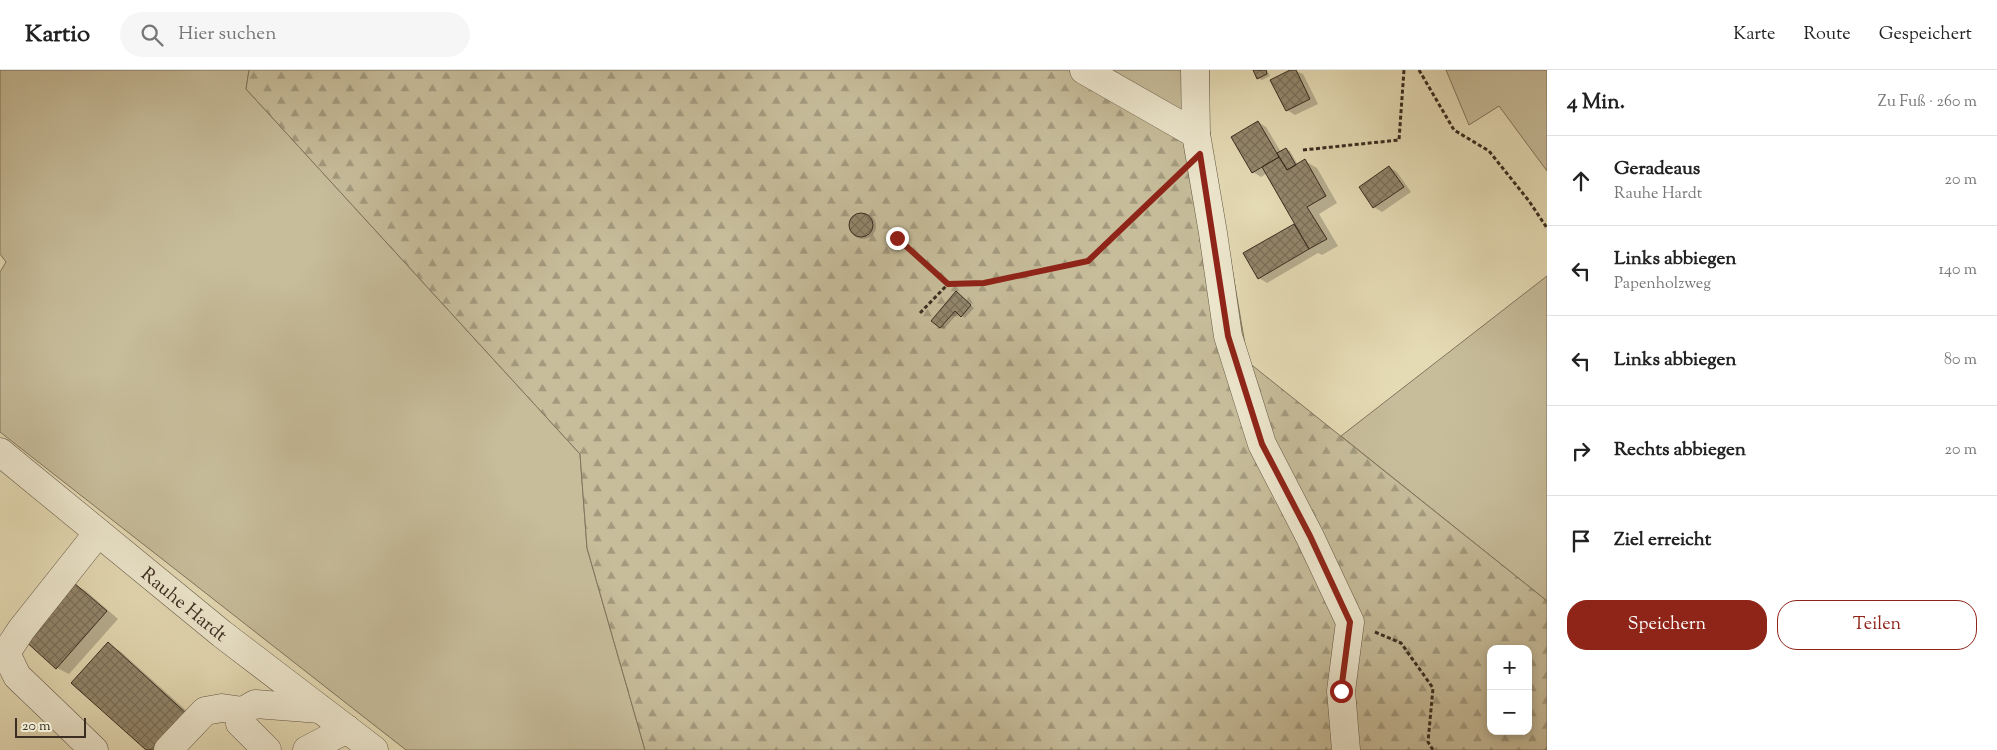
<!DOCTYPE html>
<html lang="de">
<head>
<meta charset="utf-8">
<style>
  :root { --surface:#fff; --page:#f6f6f6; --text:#222; --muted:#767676; --line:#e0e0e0; --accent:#8f2418 }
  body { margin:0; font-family:"Sorts Mill Goudy",serif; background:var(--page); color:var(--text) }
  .controls { position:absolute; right:15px; bottom:15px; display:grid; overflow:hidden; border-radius:10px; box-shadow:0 2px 8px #0003 }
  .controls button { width:45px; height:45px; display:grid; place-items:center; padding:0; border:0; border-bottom:1px solid var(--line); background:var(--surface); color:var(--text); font:25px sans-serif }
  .scale { position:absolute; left:15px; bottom:12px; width:71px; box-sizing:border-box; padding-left:5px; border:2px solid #3b2d21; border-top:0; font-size:14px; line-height:18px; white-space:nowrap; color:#3b2d21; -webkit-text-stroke:4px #ede7ce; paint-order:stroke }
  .stop { position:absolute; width:15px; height:15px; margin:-11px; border:4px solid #8f2418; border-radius:50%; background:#fff }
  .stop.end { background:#8f2418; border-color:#fff; box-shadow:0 1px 5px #0008 }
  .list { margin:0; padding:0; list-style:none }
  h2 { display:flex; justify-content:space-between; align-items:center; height:65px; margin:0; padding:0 20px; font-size:21px }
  h2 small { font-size:16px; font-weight:400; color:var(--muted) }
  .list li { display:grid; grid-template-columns:32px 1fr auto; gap:15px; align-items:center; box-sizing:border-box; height:90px; padding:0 20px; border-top:1px solid var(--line) }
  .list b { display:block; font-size:19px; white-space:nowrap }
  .list p { margin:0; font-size:16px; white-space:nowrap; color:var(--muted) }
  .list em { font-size:16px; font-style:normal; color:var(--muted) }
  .actions { display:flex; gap:10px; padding:15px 20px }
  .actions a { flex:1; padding:11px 0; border:1px solid var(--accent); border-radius:20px; text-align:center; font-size:18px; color:var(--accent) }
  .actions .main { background:var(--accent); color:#fff }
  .icon { flex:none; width:28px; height:28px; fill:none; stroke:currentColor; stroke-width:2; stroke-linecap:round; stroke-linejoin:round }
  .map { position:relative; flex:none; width:1547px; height:680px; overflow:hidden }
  header { display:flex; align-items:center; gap:30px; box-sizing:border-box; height:70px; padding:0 25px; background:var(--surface); border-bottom:1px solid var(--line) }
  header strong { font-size:24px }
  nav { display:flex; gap:28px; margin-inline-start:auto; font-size:18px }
  .search { width:350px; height:45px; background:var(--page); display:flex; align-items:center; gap:12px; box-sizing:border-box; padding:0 18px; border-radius:28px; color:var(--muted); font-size:19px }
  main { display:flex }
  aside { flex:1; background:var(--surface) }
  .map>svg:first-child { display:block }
  .green { fill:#c7bd9b; stroke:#81755e }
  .forest { fill:url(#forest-firs); stroke:#81755e; fill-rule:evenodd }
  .shadow { fill:#0003 }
  .building { fill:url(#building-cross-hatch); stroke:#3b2d21 }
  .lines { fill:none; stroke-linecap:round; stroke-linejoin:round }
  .minor-casing { stroke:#655846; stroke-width:29 }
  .path { stroke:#3b2d21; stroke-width:3; stroke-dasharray:4 2.5; stroke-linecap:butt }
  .minor { stroke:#ede7ce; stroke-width:28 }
  .route { stroke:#8f2418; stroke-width:6 }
  .labels { text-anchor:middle; stroke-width:4.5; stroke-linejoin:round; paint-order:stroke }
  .street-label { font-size:19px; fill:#3b2d21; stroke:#ede7ce }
</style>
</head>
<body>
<header>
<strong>Kartio</strong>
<div class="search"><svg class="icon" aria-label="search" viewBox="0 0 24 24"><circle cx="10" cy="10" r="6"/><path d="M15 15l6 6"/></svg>Hier suchen</div>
<nav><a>Karte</a><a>Route</a><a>Gespeichert</a></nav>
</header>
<main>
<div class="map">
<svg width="1547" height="680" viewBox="0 0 1547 680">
  <defs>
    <pattern id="forest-firs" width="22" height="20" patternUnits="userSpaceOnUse" patternTransform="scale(1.25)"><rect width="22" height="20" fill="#c7bd9b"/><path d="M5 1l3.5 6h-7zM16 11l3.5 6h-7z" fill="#a39a7e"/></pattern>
    <pattern id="building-cross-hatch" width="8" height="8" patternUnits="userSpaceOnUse" patternTransform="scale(1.25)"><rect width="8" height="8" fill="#93876d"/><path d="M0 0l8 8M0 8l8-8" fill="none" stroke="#796f59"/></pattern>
  </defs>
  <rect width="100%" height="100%" fill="#e4dab4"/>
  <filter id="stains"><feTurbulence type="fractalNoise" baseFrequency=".004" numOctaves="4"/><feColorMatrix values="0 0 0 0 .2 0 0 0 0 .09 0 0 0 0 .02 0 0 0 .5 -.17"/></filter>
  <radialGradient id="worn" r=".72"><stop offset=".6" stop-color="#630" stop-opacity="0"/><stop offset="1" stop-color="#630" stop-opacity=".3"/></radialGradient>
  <path class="green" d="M0 0H249L246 19 580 384 587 478 645 680H406L0 362V202L6 192 0 184Z
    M1091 0H1209V63Z
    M1446 0H1547V101L1499 36 1469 55Z
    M1547 206V531L1341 366Z"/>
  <path class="forest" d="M249 0H1091L1209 63 1248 292 1547 531V680H645L587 478 580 384 246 19ZM1491 579H1528V661H1491Z"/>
  <path class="shadow" d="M1254 0H1267L1270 6 1262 10 1258 8Z
    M1293 0 1303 4 1318 34 1295 45 1287 40Z
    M1258 52 1266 57 1281 82 1286 79 1290 81 1298 95 1305 91 1317 98 1337 133 1319 144 1338 176 1322 185 1318 183 1267 213 1259 208 1294 155 1298 158 1267 103 1261 107 1253 102Z
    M1389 97 1397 102 1411 122 1382 142 1374 137Z
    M850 156a13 13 0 1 1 26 0a13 13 0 1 1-26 0Z
    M960 225 974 238 965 248 958 243 944 259 940 257Z
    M74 514 86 521 118 549 69 604 57 598Z
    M108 574 120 581 199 652 148 680Z"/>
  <path class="building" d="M1253 0H1266L1267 4 1257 9Z
    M1290 0H1296L1310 29 1286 41 1270 10Z
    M1258 51 1279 87 1252 103 1231 67Z
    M1286 78 1296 95 1287 100 1277 83Z
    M1279 87 1287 100 1305 89 1326 126 1307 137 1327 169 1309 179 1262 97Z
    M1389 96 1404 117 1373 138 1359 117Z
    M849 155a12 12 0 1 1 24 0a12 12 0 1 1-24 0Z
    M1294 154 1309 179 1258 209 1243 183Z
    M956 221 971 235 961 247 955 241 940 258 931 251Z
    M74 513 107 541 56 599 23 569Z
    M108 572 188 645 156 680H146L71 613Z"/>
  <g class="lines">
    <g class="minor-casing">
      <g id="minor">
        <path d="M1084 0 1196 64"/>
        <path d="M1195 0 1196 64 1213 163 1228 266 1262 374 1310 467 1350 552 1341 621 1346 680"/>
        <path id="s1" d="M0 382 222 564 374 680"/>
        <path d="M94 680 17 606 6 583 21 560 98 463"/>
        <path d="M168 680 205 641 222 638 243 641"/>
        <path d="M267 680 240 653 243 641 255 634 320 639"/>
        <path d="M307 680 347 659"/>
      </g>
    </g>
    <path class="path" d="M1419 0 1454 60 1489 81 1529 131 1547 158
      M1303 80 1399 70 1404 0
      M897 168 948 214
      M920 243 948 214 984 213 1088 191 1178 105
      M1375 562 1401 573 1433 618 1428 672 1433 680"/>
    <use href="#minor" class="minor"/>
  </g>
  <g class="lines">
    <path class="route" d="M897 168 948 214 984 213 1088 191 1200 84 1228 266 1262 374 1310 466 1350 552 1341 621"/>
  </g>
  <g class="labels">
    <g class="street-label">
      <text dy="7" stroke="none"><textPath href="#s1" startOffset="239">Rauhe Hardt</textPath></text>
    </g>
  </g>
  <rect width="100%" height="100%" filter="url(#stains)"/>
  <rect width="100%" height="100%" fill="url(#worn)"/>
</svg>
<div class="controls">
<button>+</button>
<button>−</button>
</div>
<div class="scale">20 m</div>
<div class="stop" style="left:1341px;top:621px"></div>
<div class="stop end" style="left:897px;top:168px"></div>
</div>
<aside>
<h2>4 Min.<small>Zu Fuß · 260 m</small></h2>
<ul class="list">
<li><svg class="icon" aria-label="ahead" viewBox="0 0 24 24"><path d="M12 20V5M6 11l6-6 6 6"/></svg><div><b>Geradeaus</b><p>Rauhe Hardt</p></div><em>20 m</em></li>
<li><svg class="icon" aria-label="left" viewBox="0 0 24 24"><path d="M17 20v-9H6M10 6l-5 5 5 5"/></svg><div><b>Links abbiegen</b><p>Papenholzweg</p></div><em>140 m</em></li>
<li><svg class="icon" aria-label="left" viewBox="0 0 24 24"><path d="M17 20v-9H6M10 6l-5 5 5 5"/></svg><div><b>Links abbiegen</b></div><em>80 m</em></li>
<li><svg class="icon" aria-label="right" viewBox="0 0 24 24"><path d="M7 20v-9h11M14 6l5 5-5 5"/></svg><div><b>Rechts abbiegen</b></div><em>20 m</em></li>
<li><svg class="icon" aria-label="arrive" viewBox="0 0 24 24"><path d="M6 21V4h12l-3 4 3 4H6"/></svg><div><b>Ziel erreicht</b></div></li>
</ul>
<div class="actions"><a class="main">Speichern</a><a>Teilen</a></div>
</aside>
</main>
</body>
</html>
